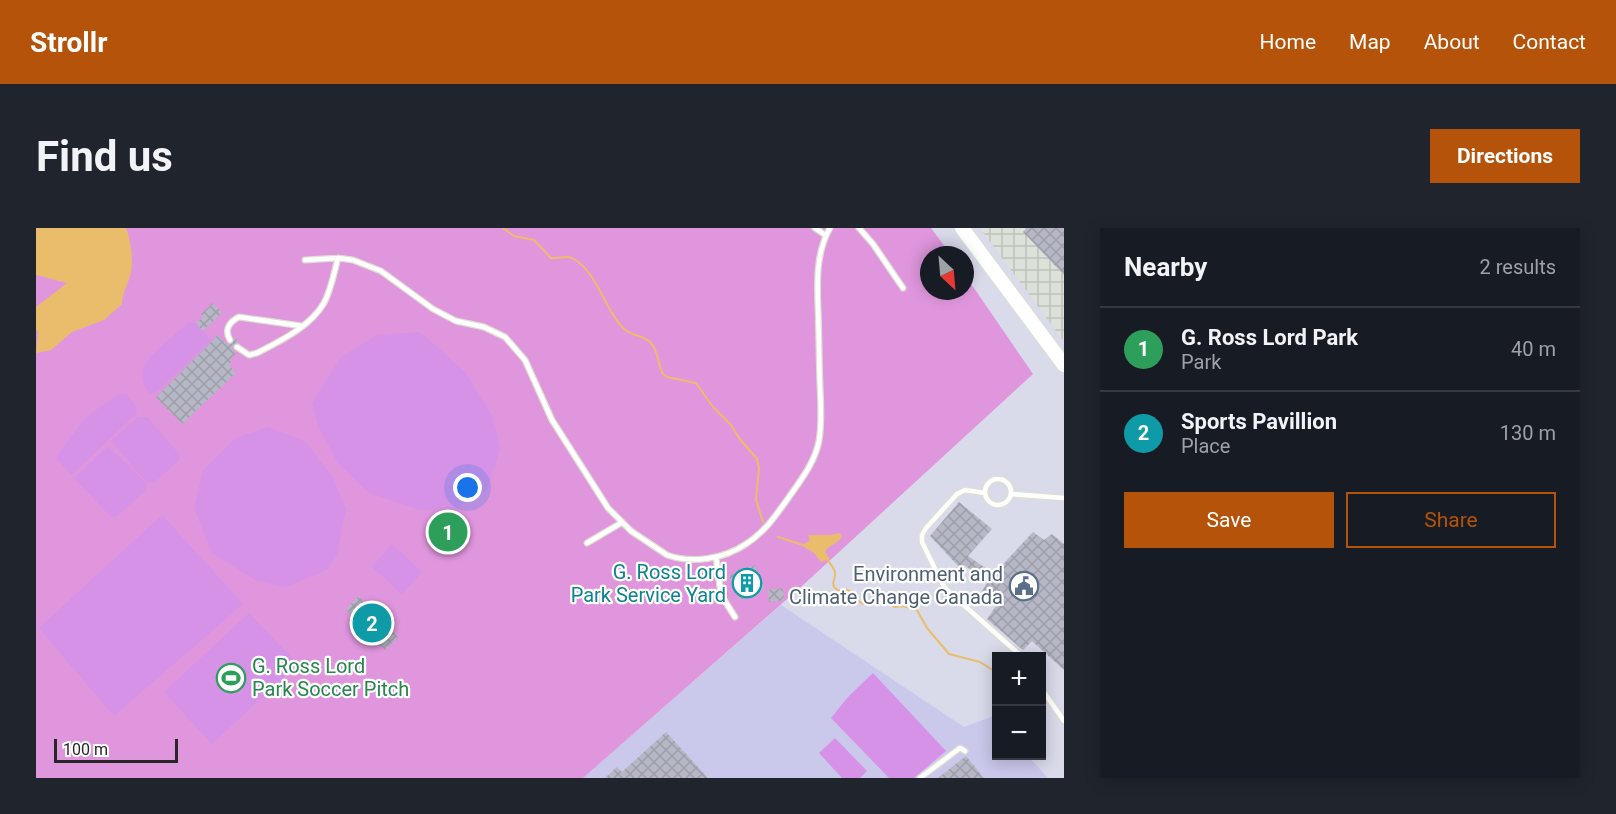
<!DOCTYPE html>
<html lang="en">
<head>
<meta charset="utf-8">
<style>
  :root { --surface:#171b24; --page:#20242c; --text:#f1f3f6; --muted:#9ea1a6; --line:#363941; --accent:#b45309 }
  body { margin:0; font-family:Roboto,sans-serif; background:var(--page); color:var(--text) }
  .controls { position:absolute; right:18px; bottom:18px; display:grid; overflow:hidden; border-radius:0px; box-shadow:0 3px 15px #0003 }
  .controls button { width:54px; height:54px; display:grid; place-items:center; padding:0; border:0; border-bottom:2px solid var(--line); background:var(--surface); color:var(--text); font:30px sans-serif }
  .compass { position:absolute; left:884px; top:18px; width:54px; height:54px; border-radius:50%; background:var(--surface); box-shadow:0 3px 15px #0003; rotate:154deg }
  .scale { position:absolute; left:18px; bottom:15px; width:124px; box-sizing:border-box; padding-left:6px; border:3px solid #272727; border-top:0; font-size:16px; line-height:21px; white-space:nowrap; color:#272727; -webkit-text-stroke:4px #fff; paint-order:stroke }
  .you { position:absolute; left:432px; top:260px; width:21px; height:21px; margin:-15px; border:4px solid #fff; border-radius:50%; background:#1a73e8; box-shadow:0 0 0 9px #1a73e833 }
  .badge { display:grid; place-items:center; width:39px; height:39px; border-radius:50%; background:var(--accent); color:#fff; font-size:20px; font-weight:700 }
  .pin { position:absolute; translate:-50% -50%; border:3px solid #fff; box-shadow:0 2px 6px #0006 }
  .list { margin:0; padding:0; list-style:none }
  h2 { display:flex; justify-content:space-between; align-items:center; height:78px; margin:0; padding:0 24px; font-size:26px }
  h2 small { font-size:20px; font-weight:400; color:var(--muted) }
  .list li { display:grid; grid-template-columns:39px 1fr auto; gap:18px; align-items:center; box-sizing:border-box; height:84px; padding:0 24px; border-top:2px solid var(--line) }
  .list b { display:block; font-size:22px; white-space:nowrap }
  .list p { margin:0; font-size:20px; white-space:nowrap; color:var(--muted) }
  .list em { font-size:20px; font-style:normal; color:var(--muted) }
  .actions { display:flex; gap:12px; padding:18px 24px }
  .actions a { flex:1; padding:14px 0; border:2px solid var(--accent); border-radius:0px; text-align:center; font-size:21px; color:var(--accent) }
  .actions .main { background:var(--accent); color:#fff }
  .map { position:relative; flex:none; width:1028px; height:550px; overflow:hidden; border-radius:0px }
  header { display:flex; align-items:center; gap:36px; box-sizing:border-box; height:84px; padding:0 30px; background:var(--accent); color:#fff }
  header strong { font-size:28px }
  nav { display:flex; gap:33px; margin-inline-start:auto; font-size:21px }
  .intro { display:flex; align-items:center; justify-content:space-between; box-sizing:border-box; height:144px; padding:0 36px }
  h1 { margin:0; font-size:42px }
  .button { padding:15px 27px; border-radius:0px; background:var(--accent); color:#fff; font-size:21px; font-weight:700 }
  main { display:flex; gap:36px; padding:0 36px }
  aside { flex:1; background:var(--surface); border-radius:0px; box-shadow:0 3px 15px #0003 }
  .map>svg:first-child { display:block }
  .industrial { fill:url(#industrial-grid) }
  .education { fill:#cac8eb }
  .park { fill:#df96dd }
  .pitch { fill:#d692e7 }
  .water { fill:#eabd6d }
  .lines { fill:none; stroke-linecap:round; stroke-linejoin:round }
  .stream { stroke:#eabd6d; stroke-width:2 }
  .building { fill:url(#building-cross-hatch) }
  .service-casing { stroke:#dde0ce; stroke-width:7 }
  .secondary-casing { stroke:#dde0ce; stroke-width:16 }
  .service { stroke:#fff; stroke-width:4.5 }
  .secondary { stroke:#fff; stroke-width:14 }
  .labels { text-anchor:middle; stroke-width:4.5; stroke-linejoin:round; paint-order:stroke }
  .culture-label { font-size:20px; fill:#0d838f; stroke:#fff; text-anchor:end }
  .service-label { font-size:20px; fill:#4e5e75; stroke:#fff; text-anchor:end }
  .leisure-label { font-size:20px; fill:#27864d; stroke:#fff; text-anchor:start }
</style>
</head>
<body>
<header>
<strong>Strollr</strong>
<nav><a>Home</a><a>Map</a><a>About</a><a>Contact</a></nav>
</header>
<div class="intro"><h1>Find us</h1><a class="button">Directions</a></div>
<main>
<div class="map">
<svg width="1028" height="550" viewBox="0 0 1028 550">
  <defs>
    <pattern id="industrial-grid" width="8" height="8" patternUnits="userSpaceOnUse" patternTransform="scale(1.5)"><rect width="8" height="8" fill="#dce2d9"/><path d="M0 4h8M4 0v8" fill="none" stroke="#bdc2ba"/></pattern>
    <pattern id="building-cross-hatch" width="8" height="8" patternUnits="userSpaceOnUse" patternTransform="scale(1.5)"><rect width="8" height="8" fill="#b7b8c5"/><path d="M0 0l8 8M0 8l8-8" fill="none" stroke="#9d9ea9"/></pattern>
  </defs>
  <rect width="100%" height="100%" fill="#d9daea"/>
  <path class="industrial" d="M944 0H1028V114L1006 84Z"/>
  <path class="education" d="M745 377 928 499 958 488 960 490V528H992L1012 550H547Z"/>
  <path class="park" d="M0 0H895L915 27H893V63H929V47L997 146 766 358 547 550H0Z"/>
  <path class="pitch" d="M153 94 160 95 175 112 122 163 115 166C107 159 104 145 110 135 117 124 142 104 153 94Z
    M384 104 429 144 457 189 464 221 451 262 419 281 384 282 333 265 302 235 282 198 276 175 305 129 341 107Z
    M82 166H90L101 179 100 186 36 247 21 231 22 227 48 191Z
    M102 189H111L144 227V231L118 255H111L75 213Z
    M232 199 270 214 297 250 310 281 301 326 291 342 250 359 221 353 176 325 158 280 167 242 200 210Z
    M70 220H74L111 256 109 263 81 288 75 289 38 250Z
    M126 287 207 376 78 488 3 400Z
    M356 316 386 344 366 366 336 339Z
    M213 385 262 436 176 516 128 464Z
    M837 445 910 523 878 550H853L795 490 812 469Z
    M799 510 831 543 824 550H806L783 525Z"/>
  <path class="water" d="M0 0H90C95 12 98 36 94 48 91 58 86 66 86 76L68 92 36 104 15 122 0 125 2 104 0 102V79L31 55 0 47Z
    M804 305 806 309C802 315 793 317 789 324L794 331 785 334 778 325 767 318V316L774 313 772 307H794Z"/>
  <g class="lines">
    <path class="stream" d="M467 0 478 8 498 12 515 30C524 31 530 26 538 31 563 47 567 79 587 100 594 108 608 107 615 115 622 122 622 137 627 146L631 149 660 155 677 179 695 197 703 210 721 231 723 240 720 272 727 294
      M742 309 767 317
      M792 333C799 341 801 345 797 355L798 359 803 363C820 357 817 376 830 376 834 376 841 373 846 372L859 379 867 378 881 382 891 400 913 426 944 434 960 444"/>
  </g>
  <path class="building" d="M991 0H1028V47L987 4Z
    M177 75 186 85 167 103 160 95 167 89 165 86Z
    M182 107 190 116 197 115 198 109 204 115H200L197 117V123L200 126 195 131 194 138 200 145 146 196 120 169Z
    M923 274 956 301 932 328 958 346 997 304 1008 312 1016 306 1028 316V442L996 413 987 422 951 391 960 378 946 363 952 354 928 337 923 339 894 308Z
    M718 337 729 361 704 372 693 348Z
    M747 360 748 372 733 374 732 362Z
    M323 368 362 409 349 422 310 381Z
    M630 504 672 550H569L581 539 586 544Z
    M930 528 948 550H902Z"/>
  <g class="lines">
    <g class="service-casing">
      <path id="service" d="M779 0 789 7
        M823 0 837 16 867 60
        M269 32 302 30 317 32 345 43 397 81 420 93 448 99 469 109 489 132 516 192 572 280 595 303 631 327C656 336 688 331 710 316 728 305 741 286 753 269 765 252 779 234 783 213 786 195 785 176 784 158 783 132 783 106 782 80 781 54 780 24 794 0
        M194 112C188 102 193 94 203 89L266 98
        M201 119 213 127 221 125C244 113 274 99 288 75 295 62 298 45 302 30
        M949 264a13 13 0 1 1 26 0a13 13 0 1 1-26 0Z
        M949 265 929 262 921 266 890 300 886 307V314L907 357 912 363 985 428
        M975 266 1028 270
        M551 315 585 295
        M680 329 685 367 699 389
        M1005 460 1028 493
        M884 550 924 520 929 523"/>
    </g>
    <g class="secondary-casing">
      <path id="secondary" d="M926 0 1028 137"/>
    </g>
    <use href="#service" class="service"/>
    <use href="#secondary" class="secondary"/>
  </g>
  <defs>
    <g id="building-ring" transform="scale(1.5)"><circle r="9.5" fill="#fff" stroke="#0f9aa8" stroke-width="1.5"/><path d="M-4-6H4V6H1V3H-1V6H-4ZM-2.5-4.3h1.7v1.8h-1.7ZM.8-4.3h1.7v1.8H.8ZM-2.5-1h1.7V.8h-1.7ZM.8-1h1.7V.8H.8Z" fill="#0f9aa8"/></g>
    <g id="civic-ring" transform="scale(1.5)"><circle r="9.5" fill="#fff" stroke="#5c6f8a" stroke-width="1.5"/><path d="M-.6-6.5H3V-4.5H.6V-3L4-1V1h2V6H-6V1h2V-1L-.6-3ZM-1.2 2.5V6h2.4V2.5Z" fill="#5c6f8a"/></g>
    <g id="stadium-ring" transform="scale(1.5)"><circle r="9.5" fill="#fff" stroke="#2e9e5b" stroke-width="1.5"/><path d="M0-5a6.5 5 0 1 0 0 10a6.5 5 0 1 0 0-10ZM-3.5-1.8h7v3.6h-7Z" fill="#2e9e5b"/></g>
  </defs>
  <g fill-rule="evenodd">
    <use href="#building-ring" x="711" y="355"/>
    <use href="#civic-ring" x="988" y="358"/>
    <use href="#stadium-ring" x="195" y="450"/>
  </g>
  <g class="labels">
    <g class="culture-label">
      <text x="690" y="351">G. Ross Lord<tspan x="690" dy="23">Park Service Yard</tspan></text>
    </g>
    <g class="service-label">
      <text x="967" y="353">Environment and<tspan x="967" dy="23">Climate Change Canada</tspan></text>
    </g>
    <g class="leisure-label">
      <text x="216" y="445">G. Ross Lord<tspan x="216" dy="23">Park Soccer Pitch</tspan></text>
    </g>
  </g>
</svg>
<div class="controls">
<button>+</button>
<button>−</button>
</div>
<svg class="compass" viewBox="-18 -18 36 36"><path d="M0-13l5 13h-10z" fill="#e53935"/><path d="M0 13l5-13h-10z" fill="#9ea1a6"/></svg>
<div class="scale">100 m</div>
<div class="you"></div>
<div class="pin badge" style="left:412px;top:304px;background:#2e9e5b">1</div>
<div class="pin badge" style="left:336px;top:395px;background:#0f9aa8">2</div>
</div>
<aside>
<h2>Nearby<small>2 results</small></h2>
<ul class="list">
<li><span class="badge" style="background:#2e9e5b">1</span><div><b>G. Ross Lord Park</b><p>Park</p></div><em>40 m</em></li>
<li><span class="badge" style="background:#0f9aa8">2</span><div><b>Sports Pavillion</b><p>Place</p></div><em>130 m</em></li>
</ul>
<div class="actions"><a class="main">Save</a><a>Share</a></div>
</aside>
</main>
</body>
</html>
